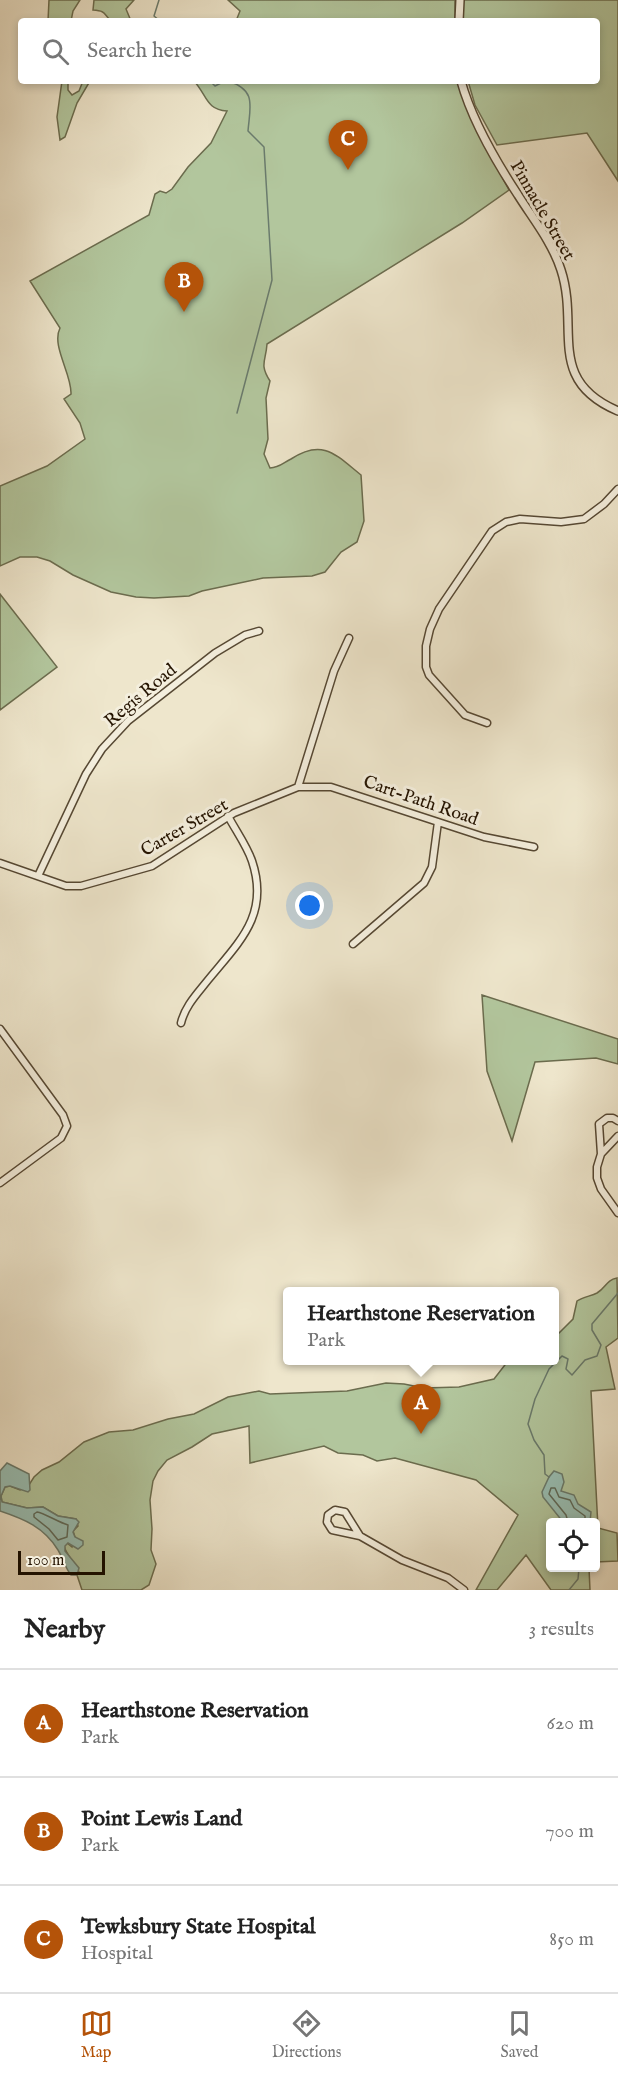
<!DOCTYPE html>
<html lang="en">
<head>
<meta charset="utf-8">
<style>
  :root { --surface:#fff; --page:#f2f2f2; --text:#222; --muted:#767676; --line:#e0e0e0; --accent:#b45309 }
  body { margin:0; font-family:"IM FELL English",serif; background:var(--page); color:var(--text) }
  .controls { position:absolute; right:18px; bottom:18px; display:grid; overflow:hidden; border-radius:6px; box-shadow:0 3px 9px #0003 }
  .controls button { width:54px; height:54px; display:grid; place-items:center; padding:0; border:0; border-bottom:2px solid var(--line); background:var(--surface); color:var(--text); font:30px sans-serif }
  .scale { position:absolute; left:18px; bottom:15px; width:87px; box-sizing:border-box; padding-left:6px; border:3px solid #241300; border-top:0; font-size:16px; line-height:21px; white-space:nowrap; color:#241300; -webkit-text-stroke:4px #f4efde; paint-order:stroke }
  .you { position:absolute; left:310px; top:906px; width:21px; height:21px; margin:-15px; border:4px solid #fff; border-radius:50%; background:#1a73e8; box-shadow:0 0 0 9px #1a73e833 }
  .badge { display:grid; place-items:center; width:39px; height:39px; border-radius:50%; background:var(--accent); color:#fff; font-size:20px; font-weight:700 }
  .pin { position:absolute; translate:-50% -50px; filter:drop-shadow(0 2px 3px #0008) }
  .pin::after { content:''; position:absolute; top:32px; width:21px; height:18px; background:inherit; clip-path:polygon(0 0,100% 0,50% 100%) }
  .popup { position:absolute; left:283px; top:1287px; width:276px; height:78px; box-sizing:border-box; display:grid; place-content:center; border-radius:6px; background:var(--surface); filter:drop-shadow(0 2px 4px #0005); font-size:20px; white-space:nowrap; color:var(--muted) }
  .popup b { font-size:22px; color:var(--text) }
  .popup::after { content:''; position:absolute; left:50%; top:100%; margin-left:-12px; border:12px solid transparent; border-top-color:var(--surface) }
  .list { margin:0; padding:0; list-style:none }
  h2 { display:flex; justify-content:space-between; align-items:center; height:78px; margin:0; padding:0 24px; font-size:26px }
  h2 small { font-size:20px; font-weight:400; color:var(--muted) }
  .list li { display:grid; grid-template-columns:39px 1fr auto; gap:18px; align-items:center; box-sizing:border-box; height:108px; padding:0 24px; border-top:2px solid var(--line) }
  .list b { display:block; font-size:22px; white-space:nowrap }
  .list p { margin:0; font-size:20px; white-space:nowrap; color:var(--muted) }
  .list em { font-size:20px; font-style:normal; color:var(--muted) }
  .icon { flex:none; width:33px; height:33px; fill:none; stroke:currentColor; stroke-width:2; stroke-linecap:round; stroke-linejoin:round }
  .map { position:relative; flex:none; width:618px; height:1590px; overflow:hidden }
  .search { position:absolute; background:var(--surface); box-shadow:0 3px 9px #0003; left:18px; right:18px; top:18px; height:66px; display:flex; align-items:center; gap:15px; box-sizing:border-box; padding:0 21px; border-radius:6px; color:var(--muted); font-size:22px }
  .sheet { height:402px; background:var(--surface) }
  nav { display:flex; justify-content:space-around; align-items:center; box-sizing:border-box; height:84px; border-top:2px solid var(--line); background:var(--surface); font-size:16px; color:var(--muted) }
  nav a { display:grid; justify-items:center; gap:3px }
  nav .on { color:var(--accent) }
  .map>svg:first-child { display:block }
  .green { fill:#b2c69d; stroke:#6b6c4e; stroke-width:1.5 }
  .water { fill:#99c0b5; stroke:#6a7b6d; stroke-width:1.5 }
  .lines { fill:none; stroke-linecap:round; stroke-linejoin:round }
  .shore { stroke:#5e6a5a; stroke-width:1.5 }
  .stream { stroke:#6a7b6d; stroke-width:1.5 }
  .minor-casing { stroke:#564833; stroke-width:9 }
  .tertiary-casing { stroke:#564833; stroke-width:10 }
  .minor { stroke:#f4efde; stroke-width:6 }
  .tertiary { stroke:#f4efde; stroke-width:7 }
  .labels { text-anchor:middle; stroke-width:6; stroke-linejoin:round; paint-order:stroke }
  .street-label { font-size:18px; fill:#241300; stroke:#f4efde }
</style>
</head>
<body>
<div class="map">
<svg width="618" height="1590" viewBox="0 0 618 1590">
  <rect width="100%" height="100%" fill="#eee6cc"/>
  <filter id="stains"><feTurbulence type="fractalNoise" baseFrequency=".00333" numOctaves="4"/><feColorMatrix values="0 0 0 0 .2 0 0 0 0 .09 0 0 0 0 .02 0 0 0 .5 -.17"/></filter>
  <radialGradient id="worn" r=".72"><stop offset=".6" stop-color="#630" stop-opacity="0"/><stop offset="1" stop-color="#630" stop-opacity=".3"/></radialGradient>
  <path class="green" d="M49 0H80L73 11 71 21H48Z
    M94 0H134L126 9 131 21H111C103 13 106 11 93 10Z
    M228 0H455V21H236L240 11Z
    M463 0H618V181L587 133 497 145 475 105 468 81H597V21H462Z
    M62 81H68V90L72 95 79 91 83 81H90L77 103 65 137 60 140 57 117Z
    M194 81H459L471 119 509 190 462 223 267 344C266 361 259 364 270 381L266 398 268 439 264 454 270 468C279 468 283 463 291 459 323 438 336 455 361 475L364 521 357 542 341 552 325 572 312 576 263 578 202 591 189 596 154 598 136 597 111 592 73 575 50 561 37 557H20L0 566V486L47 466 85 439 80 423 64 399 71 394C72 374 51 346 60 328L30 281 149 215 155 194 160 191 166 193 172 189 188 167 211 143 227 111C206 110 207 95 194 81Z
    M0 594 57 667 0 710Z
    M482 995 618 1039V1064L596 1058 535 1062 512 1141 487 1071Z
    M617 1278 618 1338 606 1347 615 1389 591 1391 598 1528 617 1533 618 1561 596 1562V1522H550V1568H589L590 1590H551L526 1555 497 1590H476L518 1515 476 1480 395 1458 377 1461 363 1455 338 1453 324 1446 250 1463 249 1426 212 1434 192 1447 167 1460 158 1471 153 1481 150 1500 152 1529 151 1550 156 1564 149 1585 141 1590H82L77 1575 79 1572C75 1564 66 1554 64 1546L67 1543 72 1547 75 1537 73 1531 78 1526 76 1519 58 1516 43 1507 27 1508 2 1502 1 1496 5 1487 10 1486 20 1490 29 1485 34 1477 42 1470 59 1462 84 1442 109 1432 133 1430 168 1419 194 1414 228 1397 259 1391 270 1394 347 1391 386 1383 404 1384 424 1388 459 1387 494 1379 508 1361 554 1360 555 1337 573 1319 577 1301C583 1297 591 1296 597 1293 606 1288 606 1280 617 1278Z"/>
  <path class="water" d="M7 1463 29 1474 30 1490 28 1492 10 1486 5 1487 1 1496 2 1502 27 1508 43 1507 58 1516 76 1519 79 1522 73 1532 75 1537 83 1541V1545L78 1549 68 1543 65 1546V1551L79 1568 77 1575H71C65 1568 63 1558 58 1550 44 1527 24 1519 0 1511V1471Z
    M554 1471 562 1474 564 1482 561 1491 574 1495 578 1504 591 1512 590 1522H563L543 1497 542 1492 549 1477Z"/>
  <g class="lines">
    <path class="shore" d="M37 1512C44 1513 58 1522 68 1525L67 1537 58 1540 49 1529 34 1517V1514Z
      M568 1522 566 1515 549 1494 551 1488H555L559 1497 570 1500 574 1508 585 1516V1522"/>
    <path class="stream" d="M159 0 154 16 160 21
      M210 81 215 86 225 81
      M228 81C257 90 250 106 248 131L264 147 272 280 237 413
      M549 1477 545 1474 544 1455 534 1440 528 1424 535 1399 549 1369 562 1356 568 1359 566 1369 572 1375 585 1360 597 1356 601 1345 592 1330V1324L618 1293
      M569 1590 578 1579 579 1568"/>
    <g class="minor-casing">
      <path id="minor" d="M487 723 465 715 429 675 426 667V646L430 629 439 609 492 531 506 522 520 519 561 522 584 519 604 504 618 489
        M298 787H331L484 837 534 847
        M0 863 66 886H81L152 866 234 813 298 787 334 671 349 638
        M38 876 86 774 102 749 128 721 215 653 245 635 259 631
        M353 944 424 883 432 867 438 822
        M181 1023C185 1006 197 994 208 980 239 942 270 915 252 861 247 846 236 831 228 816
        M0 1029 63 1115 67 1126 61 1138 0 1183
        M618 1121 613 1118H607L599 1124 601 1154 597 1167V1178L601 1189 618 1213
        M601 1154 618 1136
        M360 1536 345 1512 335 1510 328 1515 327 1522 332 1530 360 1536 402 1560 448 1578 464 1590"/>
    </g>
    <g class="tertiary-casing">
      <path id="tertiary" d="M459 21 460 0
        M461 81C472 121 495 160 518 195 533 219 552 242 561 270 580 328 545 380 618 411"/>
    </g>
    <use href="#minor" class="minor"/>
    <use href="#tertiary" class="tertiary"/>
  </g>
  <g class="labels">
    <g class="street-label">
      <text transform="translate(543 210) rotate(60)" y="6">Pinnacle Street</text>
      <text transform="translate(140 695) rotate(-40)" y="6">Regis Road</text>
      <text transform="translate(421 800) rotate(19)" y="6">Cart-Path Road</text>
      <text transform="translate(184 827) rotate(-30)" y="6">Carter Street</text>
    </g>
  </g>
  <rect width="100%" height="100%" filter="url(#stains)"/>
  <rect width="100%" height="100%" fill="url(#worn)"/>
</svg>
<div class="controls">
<button><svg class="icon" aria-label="locate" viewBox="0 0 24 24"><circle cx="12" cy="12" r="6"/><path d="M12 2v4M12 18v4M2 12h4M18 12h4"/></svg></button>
</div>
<div class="scale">100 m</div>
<div class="you"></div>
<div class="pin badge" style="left:421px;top:1434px">A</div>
<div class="popup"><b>Hearthstone Reservation</b>Park</div>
<div class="pin badge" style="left:184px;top:312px">B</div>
<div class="pin badge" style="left:348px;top:170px">C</div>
<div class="search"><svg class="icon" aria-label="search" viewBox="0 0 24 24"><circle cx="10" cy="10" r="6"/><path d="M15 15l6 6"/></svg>Search here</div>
</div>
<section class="sheet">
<h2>Nearby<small>3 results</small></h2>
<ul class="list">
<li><span class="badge">A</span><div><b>Hearthstone Reservation</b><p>Park</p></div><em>620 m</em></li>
<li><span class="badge">B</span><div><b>Point Lewis Land</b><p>Park</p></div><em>700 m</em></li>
<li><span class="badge">C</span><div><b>Tewksbury State Hospital</b><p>Hospital</p></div><em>850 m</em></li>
</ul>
</section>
<nav>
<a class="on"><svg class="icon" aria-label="map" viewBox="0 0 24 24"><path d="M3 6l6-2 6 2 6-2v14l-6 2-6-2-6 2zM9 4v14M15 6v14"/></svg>Map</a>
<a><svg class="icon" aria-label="directions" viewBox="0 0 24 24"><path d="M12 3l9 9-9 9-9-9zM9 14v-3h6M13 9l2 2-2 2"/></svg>Directions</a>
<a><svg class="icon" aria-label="saved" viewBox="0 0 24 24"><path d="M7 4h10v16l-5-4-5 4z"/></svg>Saved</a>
</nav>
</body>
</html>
